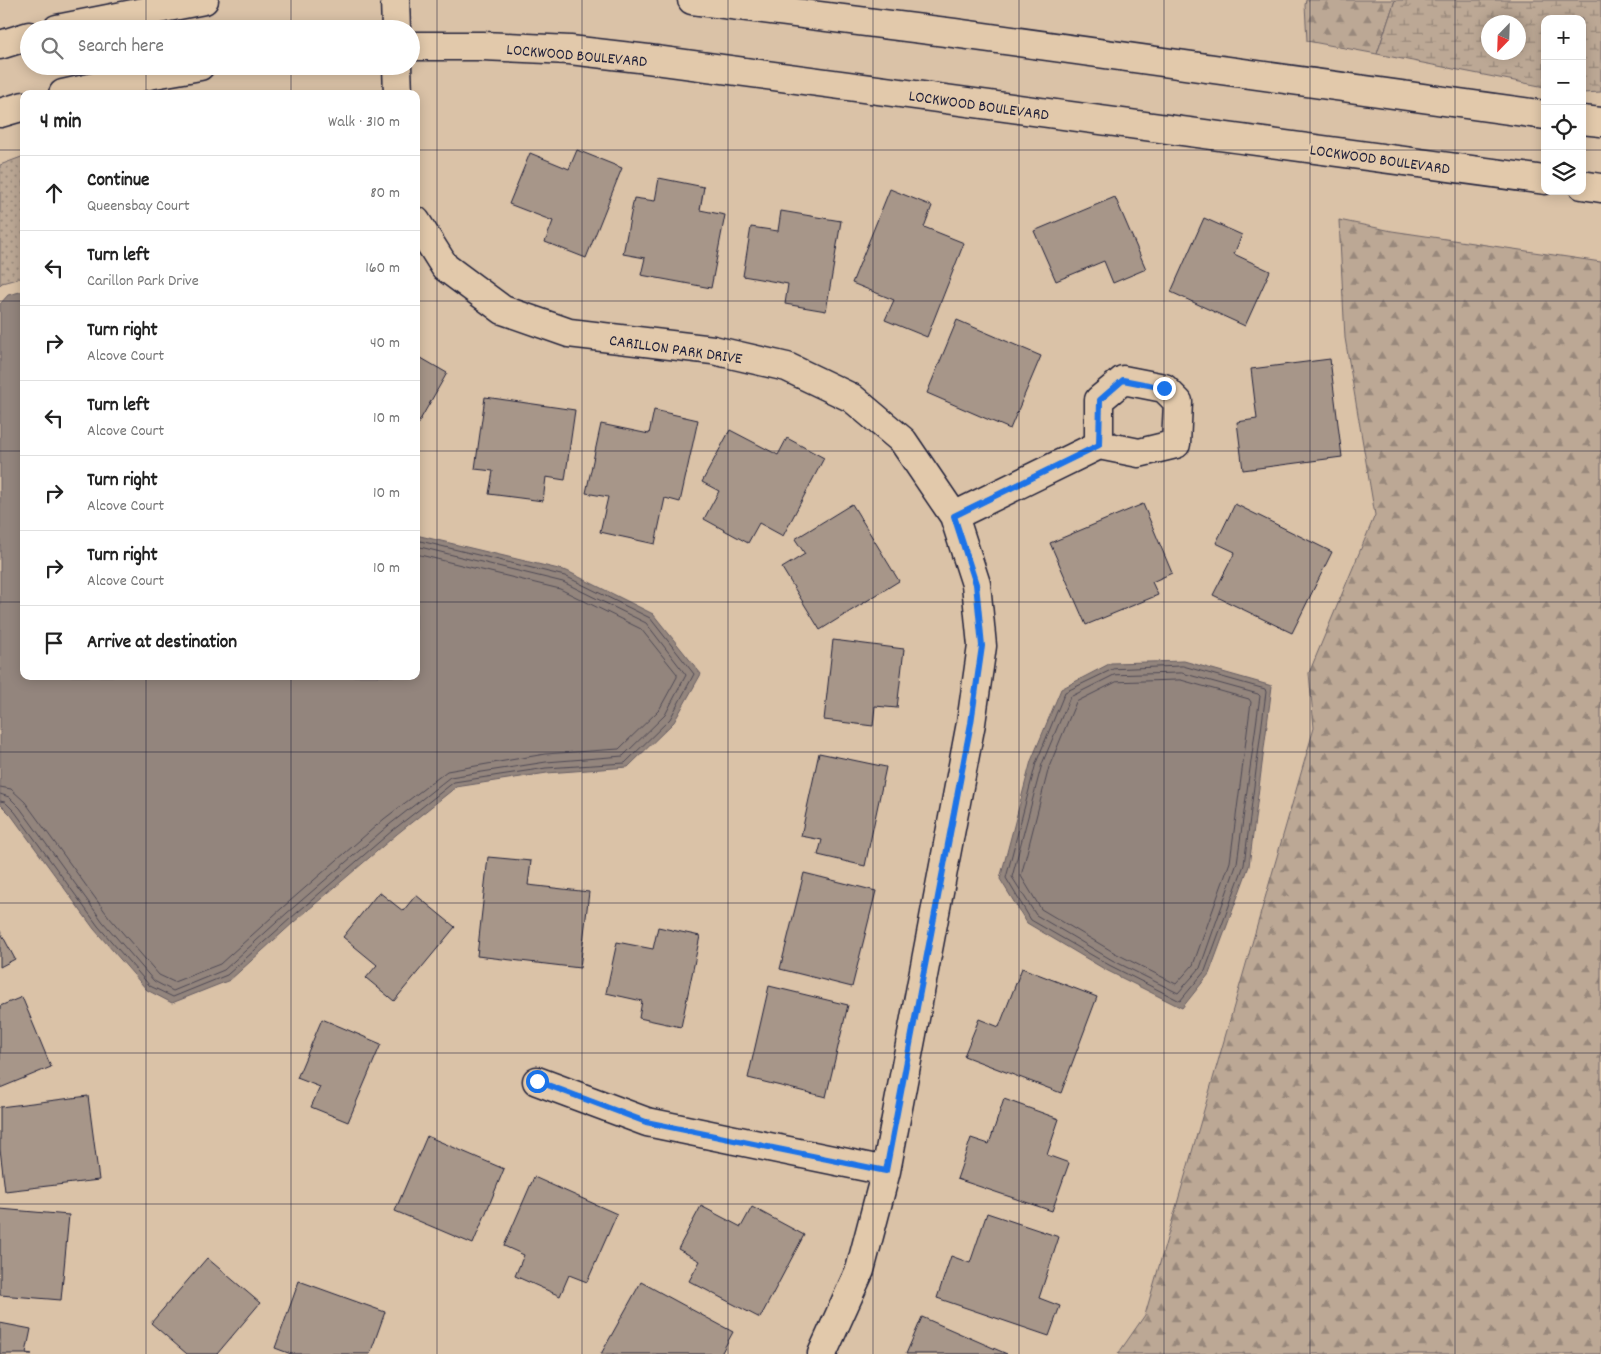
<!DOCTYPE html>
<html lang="en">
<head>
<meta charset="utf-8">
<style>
  :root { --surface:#fff; --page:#f2f2f2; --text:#222; --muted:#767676; --line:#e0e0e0 }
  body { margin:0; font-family:Dekko,sans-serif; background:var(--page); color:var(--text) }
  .controls { position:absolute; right:15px; top:15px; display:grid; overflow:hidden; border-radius:10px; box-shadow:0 2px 12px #0003 }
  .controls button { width:45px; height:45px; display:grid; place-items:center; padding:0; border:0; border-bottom:1px solid var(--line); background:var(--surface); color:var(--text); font:25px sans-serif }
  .compass { position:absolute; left:1481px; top:15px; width:45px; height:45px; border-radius:50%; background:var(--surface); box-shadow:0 2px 12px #0003; rotate:203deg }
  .stop { position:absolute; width:15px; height:15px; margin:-11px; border:4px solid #1a73e8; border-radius:50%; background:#fff }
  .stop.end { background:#1a73e8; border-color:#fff; box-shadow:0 1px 5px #0008 }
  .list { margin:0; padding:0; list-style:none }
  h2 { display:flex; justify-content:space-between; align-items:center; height:65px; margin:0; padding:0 20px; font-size:21px }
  h2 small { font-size:16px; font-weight:400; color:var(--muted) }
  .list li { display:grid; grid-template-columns:32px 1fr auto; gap:15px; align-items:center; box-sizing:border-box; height:75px; padding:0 20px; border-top:1px solid var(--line) }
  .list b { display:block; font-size:19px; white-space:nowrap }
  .list p { margin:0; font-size:16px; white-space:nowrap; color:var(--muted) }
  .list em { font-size:16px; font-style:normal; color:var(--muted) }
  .icon { flex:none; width:28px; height:28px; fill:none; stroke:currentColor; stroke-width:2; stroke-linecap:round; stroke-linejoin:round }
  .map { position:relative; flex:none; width:1601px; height:1354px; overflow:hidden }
  .search { position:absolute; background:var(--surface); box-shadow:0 2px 12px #0003; left:20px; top:20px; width:400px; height:55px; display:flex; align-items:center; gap:12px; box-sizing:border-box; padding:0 18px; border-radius:28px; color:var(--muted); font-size:19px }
  .panel { position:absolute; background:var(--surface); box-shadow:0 2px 12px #0003; left:20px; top:90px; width:400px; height:590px; border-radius:10px }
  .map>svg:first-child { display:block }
  .forest { fill:url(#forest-firs); stroke:#6f6568 }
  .wetland { fill:url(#wetland-marsh); stroke:#6f6568; fill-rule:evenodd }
  .park { fill:url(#park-dots); stroke:#6f6568 }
  .water { fill:#93857d; stroke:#665d63 }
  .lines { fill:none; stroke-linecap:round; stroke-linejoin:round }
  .shore { stroke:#4f4a55; stroke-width:1 }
  .building { fill:#a79689; stroke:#22223b }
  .minor-casing { stroke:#22223b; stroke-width:31 }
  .secondary-casing { stroke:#22223b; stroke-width:31 }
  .minor { stroke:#e2c9ab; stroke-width:28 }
  .secondary { stroke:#e2c9ab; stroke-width:28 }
  .route { stroke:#1a73e8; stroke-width:6 }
  .grid { fill:none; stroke:#22223b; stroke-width:1; stroke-opacity:0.55 }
  .labels { text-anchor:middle; stroke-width:5; stroke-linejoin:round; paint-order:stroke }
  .street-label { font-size:16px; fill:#22223b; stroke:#e2c9ab }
</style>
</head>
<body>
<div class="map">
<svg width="1601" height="1354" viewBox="0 0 1601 1354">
  <defs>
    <pattern id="forest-firs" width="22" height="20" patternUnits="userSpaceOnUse" patternTransform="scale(1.25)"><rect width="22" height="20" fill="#bca895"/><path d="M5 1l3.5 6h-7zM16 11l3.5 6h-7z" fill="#98887b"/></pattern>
    <pattern id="wetland-marsh" width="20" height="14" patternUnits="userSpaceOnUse" patternTransform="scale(1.25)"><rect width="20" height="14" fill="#bca895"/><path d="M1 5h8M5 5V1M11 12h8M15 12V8" fill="none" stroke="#98887b"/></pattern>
    <pattern id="park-dots" width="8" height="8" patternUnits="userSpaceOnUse" patternTransform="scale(1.25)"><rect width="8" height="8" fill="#bca895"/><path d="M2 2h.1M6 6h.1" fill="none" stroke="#98887b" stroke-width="1.8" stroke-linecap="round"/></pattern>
  </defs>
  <rect width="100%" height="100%" fill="#dac2a7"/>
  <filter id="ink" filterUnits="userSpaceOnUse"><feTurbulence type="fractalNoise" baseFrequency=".02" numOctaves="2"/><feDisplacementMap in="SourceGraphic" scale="10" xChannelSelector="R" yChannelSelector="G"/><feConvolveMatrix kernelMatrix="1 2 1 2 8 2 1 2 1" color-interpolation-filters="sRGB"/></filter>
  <g filter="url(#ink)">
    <path class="forest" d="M1306 0H1395L1377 54 1307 41 1305 5Z
      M1339 220 1392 231 1601 262V1354H1118L1145 1315 1314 728 1309 673 1375 515 1345 338Z"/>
    <path class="wetland" d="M1395 0H1601V92L1582 93V19H1545V87L1377 54ZM1488 22H1518V52H1488Z"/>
    <path class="park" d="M24 156V277L2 283 0 285V165Z"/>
    <path class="water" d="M24 291V676H416V535L567 571 653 614 701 674 674 722 628 767 547 773 456 787 397 834 294 922 230 980 172 1003 147 990 94 929 11 815 0 804V304L8 295Z
      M1184 661 1272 686 1249 866 1209 974 1182 1008 1106 970 1027 923 1000 879 1031 761 1061 689 1111 663Z"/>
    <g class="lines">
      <path class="shore" d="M1183 666 1265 689 1266 692 1244 865 1205 971 1180 1001 1109 965 1031 920 1006 878 1036 763 1065 692 1113 669Z
        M1182 673 1258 694 1260 696 1237 863 1200 968 1178 993 1112 960 1036 915 1012 877 1042 764 1070 697 1114 675Z
        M1181 680 1249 699 1251 702 1230 862 1193 965 1176 984 1115 953 1041 909 1021 876 1049 767 1076 702 1116 682Z
        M0 787 11 789 25 802 109 917 159 975 174 982 220 964 282 908 384 819 447 771 545 754 619 749 659 710 677 677V674L641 629 560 589 416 554
        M0 794 9 797 20 808 103 922 154 981 173 991 224 970 287 913 389 825 450 777 546 762 623 756 665 715 686 675 646 623 563 582 416 546
        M0 801 5 802 15 812 98 926 150 986 173 997 227 975 291 918 393 830 454 782 546 768 625 763 670 719 694 674 650 618 565 576 416 540"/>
    </g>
    <path class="building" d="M577 150 622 168 586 258 545 242 553 221 509 204 530 153 569 169Z
      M659 178 704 187 700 210 725 215 711 288 641 275 645 258 623 254 634 198 655 201Z
      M890 189 932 206 924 227 964 243 927 337 885 320 894 300 852 283Z
      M1115 197 1146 269 1113 283 1104 261 1056 281 1034 231Z
      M781 211 841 221 826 311 785 304 788 284 743 276 751 227 778 231Z
      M1204 218 1242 235 1234 254 1270 271 1245 326 1171 292Z
      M957 320 1041 356 1010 429 927 393Z
      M416 355 447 373 416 427Z
      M1330 359 1342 457 1243 470 1237 422 1257 419 1251 369Z
      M485 397 575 410 565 480 546 477 543 501 489 494 493 471 475 469Z
      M654 410 698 420 680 502 665 498 655 544 600 532 608 497 586 493 601 424 649 434Z
      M730 430 778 455 787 438 824 458 783 536 759 523 748 543 704 519 719 491 702 482Z
      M852 504 899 581 820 630 782 568 805 554 795 539Z
      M1143 504 1172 573 1152 582 1158 595 1086 625 1050 543Z
      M1235 504 1332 552 1292 633 1213 595 1235 552 1216 543Z
      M833 640 904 649 897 708 875 706 873 726 824 720Z
      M819 753 886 767 865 866 818 855 822 840 801 836Z
      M488 857 531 861 528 885 589 892 580 968 477 956Z
      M804 873 876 891 852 987 780 969Z
      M379 892 403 911 416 895 455 927 394 1001 366 978 377 965 343 937Z
      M658 927 700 936 681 1027 639 1018 642 1001 606 993 617 942 653 949Z
      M0 931 15 959 0 967Z
      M1022 968 1097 997 1061 1093 964 1056 979 1019 999 1027Z
      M769 986 848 1005 826 1097 748 1078Z
      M22 997 51 1067 0 1088V1006Z
      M322 1019 381 1044 348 1122 311 1107 320 1087 297 1078Z
      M88 1096 99 1180 5 1191 0 1149V1107Z
      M1004 1099 1059 1119 1047 1155 1069 1163 1052 1211 957 1179 971 1138 989 1144Z
      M427 1136 504 1169 473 1244 395 1211Z
      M534 1177 617 1214 587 1282 569 1275 560 1296 515 1276 524 1255 504 1246Z
      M701 1206 741 1227 752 1207 804 1235 760 1318 689 1281 700 1261 678 1249Z
      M0 1209 69 1215 61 1300 0 1295Z
      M987 1213 1059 1237 1039 1298 1060 1306 1049 1336 937 1298 951 1256 970 1263Z
      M207 1258 260 1303 217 1354H187L151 1323Z
      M299 1281 385 1312 370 1354H291L275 1348Z
      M641 1282 733 1332 721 1354H601Z
      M922 1317 1007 1354H906Z
      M0 1323 31 1329 26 1353 32 1354H0Z"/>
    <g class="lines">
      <g class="minor-casing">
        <path id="minor" d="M395 0 396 29
          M397 66 398 94
          M416 221 445 267 503 310 569 333 713 350 787 367 852 398 903 441 954 516 976 584 982 646 971 723 886 1171 860 1270 822 1354
          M954 516 1099 445 1139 453 1176 444 1178 402 1164 388 1123 380 1099 400V445
          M537 1081 647 1122 886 1171"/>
      </g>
      <g class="secondary-casing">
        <path id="secondary" d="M692 0 954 33 1545 115
          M57 29 204 0
          M0 45 29 36
          M411 46H483L570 50 648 59 1545 180
          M63 94 149 75 200 66
          M0 113 24 106
          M1582 120 1601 122
          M1582 185 1601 188"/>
      </g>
      <use href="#minor" class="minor"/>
      <use href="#secondary" class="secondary"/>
    </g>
  </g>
  <g class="lines" filter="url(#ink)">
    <path class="route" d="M537 1081 646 1122 886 1171 971 723 982 646 976 584 954 516 1099 445 1100 400 1123 380 1164 388"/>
  </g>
  <path class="grid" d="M146 0V29M291 0V29M437 0V1354M582 0V1354M728 0V1354M873 0V1354M1019 0V1354M1164 0V1354M1310 0V1354M1455 0V1354M146 66V94M291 66V94M0 150H24M416 150H1545M1582 150H1601M0 301H24M416 301H1601M0 451H24M416 451H1601M0 602H24M416 602H1601M146 676V1354M291 676V1354M0 752H1601M0 903H1601M0 1053H1601M0 1204H1601"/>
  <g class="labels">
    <g class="street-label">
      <text transform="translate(577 54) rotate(5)" y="6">LOCKWOOD BOULEVARD</text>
      <text transform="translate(979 104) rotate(8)" y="6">LOCKWOOD BOULEVARD</text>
      <text transform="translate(1380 158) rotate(8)" y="6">LOCKWOOD BOULEVARD</text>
      <text transform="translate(676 348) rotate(8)" y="6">CARILLON PARK DRIVE</text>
    </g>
  </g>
</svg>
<div class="controls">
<button>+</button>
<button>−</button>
<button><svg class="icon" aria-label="locate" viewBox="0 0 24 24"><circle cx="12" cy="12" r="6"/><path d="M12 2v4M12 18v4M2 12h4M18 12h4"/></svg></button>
<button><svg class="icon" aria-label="layers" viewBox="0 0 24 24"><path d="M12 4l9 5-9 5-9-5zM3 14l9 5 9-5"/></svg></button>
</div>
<svg class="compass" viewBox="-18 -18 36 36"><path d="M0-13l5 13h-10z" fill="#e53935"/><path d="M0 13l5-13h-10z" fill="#767676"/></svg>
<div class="stop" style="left:537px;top:1081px"></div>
<div class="stop end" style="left:1164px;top:388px"></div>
<div class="search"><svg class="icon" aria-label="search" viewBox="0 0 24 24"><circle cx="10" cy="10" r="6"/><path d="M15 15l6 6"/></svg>Search here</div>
<section class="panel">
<h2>4 min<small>Walk · 310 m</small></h2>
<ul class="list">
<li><svg class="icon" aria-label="ahead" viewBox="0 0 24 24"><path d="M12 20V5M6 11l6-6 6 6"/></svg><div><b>Continue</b><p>Queensbay Court</p></div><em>80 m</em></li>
<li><svg class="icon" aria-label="left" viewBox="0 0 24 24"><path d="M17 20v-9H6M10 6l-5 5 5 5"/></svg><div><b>Turn left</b><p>Carillon Park Drive</p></div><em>160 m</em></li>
<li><svg class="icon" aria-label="right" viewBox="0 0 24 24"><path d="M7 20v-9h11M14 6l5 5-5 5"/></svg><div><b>Turn right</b><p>Alcove Court</p></div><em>40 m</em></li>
<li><svg class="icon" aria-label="left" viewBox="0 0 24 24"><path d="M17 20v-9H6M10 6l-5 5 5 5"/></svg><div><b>Turn left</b><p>Alcove Court</p></div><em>10 m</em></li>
<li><svg class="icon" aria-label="right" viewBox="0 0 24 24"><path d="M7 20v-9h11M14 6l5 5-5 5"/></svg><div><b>Turn right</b><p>Alcove Court</p></div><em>10 m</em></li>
<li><svg class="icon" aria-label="right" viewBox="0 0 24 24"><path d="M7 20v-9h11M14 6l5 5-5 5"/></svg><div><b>Turn right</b><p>Alcove Court</p></div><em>10 m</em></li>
<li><svg class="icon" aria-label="arrive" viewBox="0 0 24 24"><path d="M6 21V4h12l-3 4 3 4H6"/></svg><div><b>Arrive at destination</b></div></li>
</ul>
</section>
</div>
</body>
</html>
